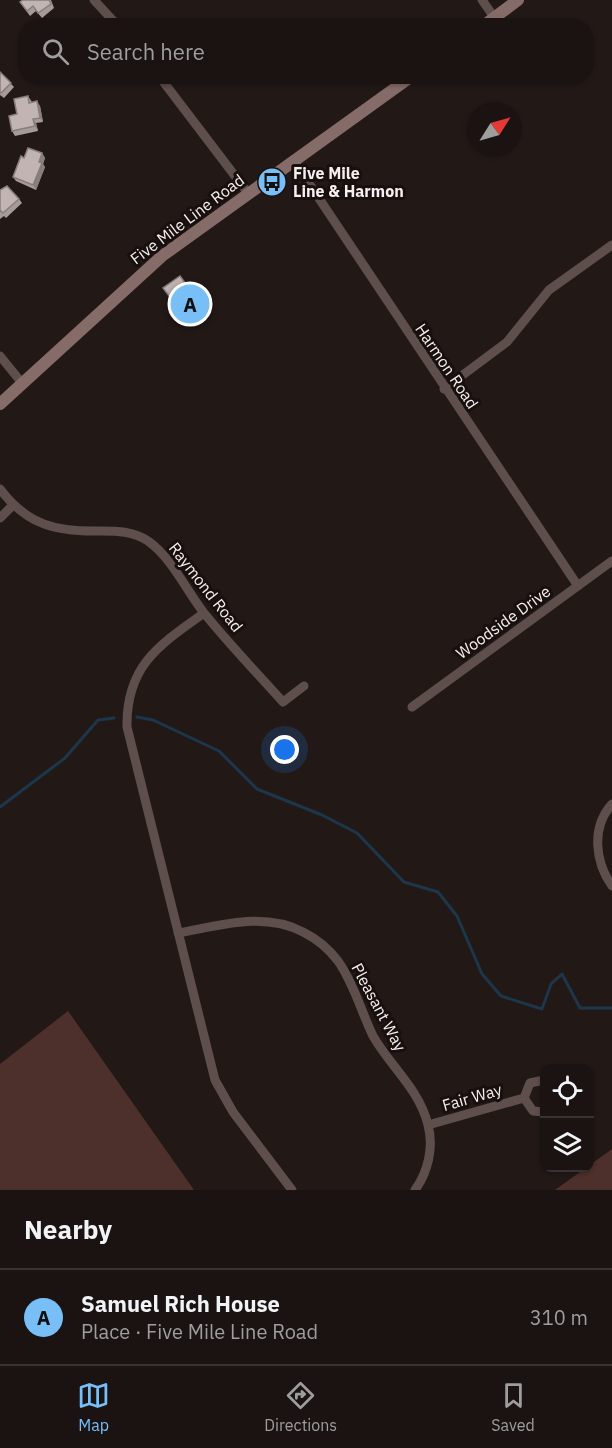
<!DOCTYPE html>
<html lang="en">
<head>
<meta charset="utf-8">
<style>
  :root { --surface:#1a1311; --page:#231c1a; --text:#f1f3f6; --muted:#9f9e9f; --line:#383231; --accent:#78bff7 }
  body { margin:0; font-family:"IBM Plex Sans",sans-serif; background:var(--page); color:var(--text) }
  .controls { position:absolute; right:18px; bottom:18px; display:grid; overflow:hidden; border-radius:12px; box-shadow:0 2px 4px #0004 }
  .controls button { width:54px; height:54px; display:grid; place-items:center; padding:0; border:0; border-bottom:2px solid var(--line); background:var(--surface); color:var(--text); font:30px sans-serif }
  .compass { position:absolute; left:468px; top:102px; width:54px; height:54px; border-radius:50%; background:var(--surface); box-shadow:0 2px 4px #0004; rotate:53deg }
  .you { position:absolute; left:285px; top:750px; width:21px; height:21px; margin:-15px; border:4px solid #fff; border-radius:50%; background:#1a73e8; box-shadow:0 0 0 9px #1a73e833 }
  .badge { display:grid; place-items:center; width:39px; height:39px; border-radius:50%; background:var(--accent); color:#111; font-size:20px; font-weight:700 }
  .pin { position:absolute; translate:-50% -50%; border:3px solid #fff; box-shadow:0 2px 6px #0006 }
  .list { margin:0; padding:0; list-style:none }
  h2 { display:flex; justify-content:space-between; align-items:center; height:78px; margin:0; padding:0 24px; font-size:26px }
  h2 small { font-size:20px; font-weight:400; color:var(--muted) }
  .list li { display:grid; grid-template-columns:39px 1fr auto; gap:18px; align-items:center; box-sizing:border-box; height:96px; padding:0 24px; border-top:2px solid var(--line) }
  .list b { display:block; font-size:22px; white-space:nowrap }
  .list p { margin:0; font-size:20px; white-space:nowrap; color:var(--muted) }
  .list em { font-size:20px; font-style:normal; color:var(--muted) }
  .icon { flex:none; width:33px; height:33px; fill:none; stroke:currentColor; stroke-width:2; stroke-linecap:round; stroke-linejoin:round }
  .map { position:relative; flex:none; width:612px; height:1190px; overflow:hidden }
  .search { position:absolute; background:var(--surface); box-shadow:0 2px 4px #0004; left:18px; right:18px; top:18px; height:66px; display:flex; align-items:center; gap:15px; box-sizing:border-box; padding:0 21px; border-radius:24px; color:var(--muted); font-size:22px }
  .sheet { height:174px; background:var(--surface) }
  nav { display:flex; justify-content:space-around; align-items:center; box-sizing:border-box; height:84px; border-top:2px solid var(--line); background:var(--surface); font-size:16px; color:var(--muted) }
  nav a { display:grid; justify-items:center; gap:3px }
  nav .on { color:var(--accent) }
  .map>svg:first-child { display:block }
  .grass { fill:#4d302c }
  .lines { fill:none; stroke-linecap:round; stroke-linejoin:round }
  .stream { stroke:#1c364b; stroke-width:3 }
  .street { stroke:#5f4f4c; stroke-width:9 }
  .secondary { stroke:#866c68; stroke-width:12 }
  .wall { fill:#a69b99 }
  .shaded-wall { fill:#877e7d }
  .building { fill:#c1b4b2; stroke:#877e7d; stroke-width:1.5 }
  .labels { text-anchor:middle; stroke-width:6; stroke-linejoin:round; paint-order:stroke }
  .poi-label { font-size:16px; font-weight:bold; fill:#f6efee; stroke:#18100e; text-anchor:start }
  .street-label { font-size:16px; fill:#f6efee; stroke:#18100e }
</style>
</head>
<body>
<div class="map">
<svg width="612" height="1190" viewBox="0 0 612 1190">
  <rect width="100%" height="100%" fill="#221917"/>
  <path class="grass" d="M68 1011 194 1190H0V1064Z
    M612 1149V1190H555Z"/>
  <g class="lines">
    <path class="stream" d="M137 717 153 720 219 751 257 789 322 815 357 833 404 882 438 892 457 916 482 974 501 996 542 1009 551 984 562 974 580 1008H612
      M0 807 65 758 98 720 114 718"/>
    <path class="street" d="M94 0 118 26
      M482 0 494 17
      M159 76 248 193
      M294 161 578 586
      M0 356 22 383
      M444 389 507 342 549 290 612 245
      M0 489C27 525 56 532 100 531 117 531 133 531 148 541 172 558 186 590 204 613 229 644 257 673 283 702L304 686
      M0 518 13 505
      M204 613C159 645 126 666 127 727L215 1080 233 1112 292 1190
      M412 707 612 561
      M612 804C591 827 595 862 612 886
      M178 933C219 926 263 911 303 932 317 939 329 949 338 961 354 984 361 1011 373 1036 390 1066 420 1090 428 1125 434 1147 428 1172 415 1190
      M544 1080 530 1083 524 1098 533 1111 544 1112
      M428 1125 524 1098"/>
    <path class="secondary" d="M483 26 518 0
      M0 404 162 256 412 76"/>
  </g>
  <path class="wall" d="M51 0 54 8 42 18 36 11 30 16 20 2Z
    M0 72 14 87 4 98 0 95Z
    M28 96 32 102 40 106 43 122 36 123 38 131 15 136 12 131 17 114Z
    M42 153 45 158 43 164 45 167 36 190 16 181 13 177 24 158Z
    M0 190 19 199 22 203 6 218 4 216 0 219Z
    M193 289 202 301 186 313 189 317 179 324 169 310Z"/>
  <path class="shaded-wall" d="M37 101 40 106 43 122 40 118Z
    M33 119 36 123 38 131 35 126Z
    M42 153 45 158 43 164 45 167 36 190 33 185 39 162Z"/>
  <path class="building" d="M23 0H49L51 4 38 13 33 6 27 11 20 2Z
    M0 72 11 83 1 93H0Z
    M28 96 29 103 37 101 40 118 33 119 35 126 12 131 9 116 17 114 14 99Z
    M28 148 42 153 39 162 42 163 33 185 13 177 21 156 24 158Z
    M7 186 19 199 3 213 1 211 0 212V190Z
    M180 276 191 291 193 289 199 297 183 309 185 313 176 319 169 310 176 305 163 288Z"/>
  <defs>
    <g id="bus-disc" transform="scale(1.5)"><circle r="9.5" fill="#78bff7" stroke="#18100e"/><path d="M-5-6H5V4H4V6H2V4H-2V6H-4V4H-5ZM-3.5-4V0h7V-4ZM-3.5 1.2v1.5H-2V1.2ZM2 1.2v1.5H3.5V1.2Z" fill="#111"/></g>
  </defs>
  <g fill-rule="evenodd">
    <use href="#bus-disc" x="272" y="182"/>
  </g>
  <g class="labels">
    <g class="poi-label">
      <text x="293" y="179">Five Mile<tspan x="293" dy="18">Line &amp; Harmon</tspan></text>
    </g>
    <g class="street-label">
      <text transform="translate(187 219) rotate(-37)" y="6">Five Mile Line Road</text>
      <text transform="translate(447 366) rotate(56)" y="6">Harmon Road</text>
      <text transform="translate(206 587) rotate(52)" y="6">Raymond Road</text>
      <text transform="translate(503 622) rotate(-36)" y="6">Woodside Drive</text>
      <text transform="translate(379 1007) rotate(62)" y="6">Pleasant Way</text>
      <text transform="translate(472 1097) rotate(-16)" y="6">Fair Way</text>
    </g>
  </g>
</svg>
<div class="controls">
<button><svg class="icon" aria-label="locate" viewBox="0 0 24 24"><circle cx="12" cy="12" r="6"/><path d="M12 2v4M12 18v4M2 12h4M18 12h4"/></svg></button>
<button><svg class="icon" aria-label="layers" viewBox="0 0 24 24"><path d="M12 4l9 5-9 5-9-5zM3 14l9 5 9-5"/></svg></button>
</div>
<svg class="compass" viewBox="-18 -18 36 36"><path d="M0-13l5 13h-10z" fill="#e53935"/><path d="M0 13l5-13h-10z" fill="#9f9e9f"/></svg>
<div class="you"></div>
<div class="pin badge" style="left:190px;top:304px">A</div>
<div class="search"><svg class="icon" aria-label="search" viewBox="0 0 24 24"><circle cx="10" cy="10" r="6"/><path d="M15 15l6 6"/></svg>Search here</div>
</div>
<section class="sheet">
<h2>Nearby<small></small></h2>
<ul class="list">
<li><span class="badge">A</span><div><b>Samuel Rich House</b><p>Place · Five Mile Line Road</p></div><em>310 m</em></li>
</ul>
</section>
<nav>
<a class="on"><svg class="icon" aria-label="map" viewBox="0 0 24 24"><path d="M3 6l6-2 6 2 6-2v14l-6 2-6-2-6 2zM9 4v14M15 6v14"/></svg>Map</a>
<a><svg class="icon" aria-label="directions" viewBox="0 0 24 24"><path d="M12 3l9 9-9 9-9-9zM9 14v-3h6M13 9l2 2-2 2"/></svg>Directions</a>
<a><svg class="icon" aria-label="saved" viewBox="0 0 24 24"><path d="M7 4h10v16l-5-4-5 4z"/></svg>Saved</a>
</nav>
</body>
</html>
